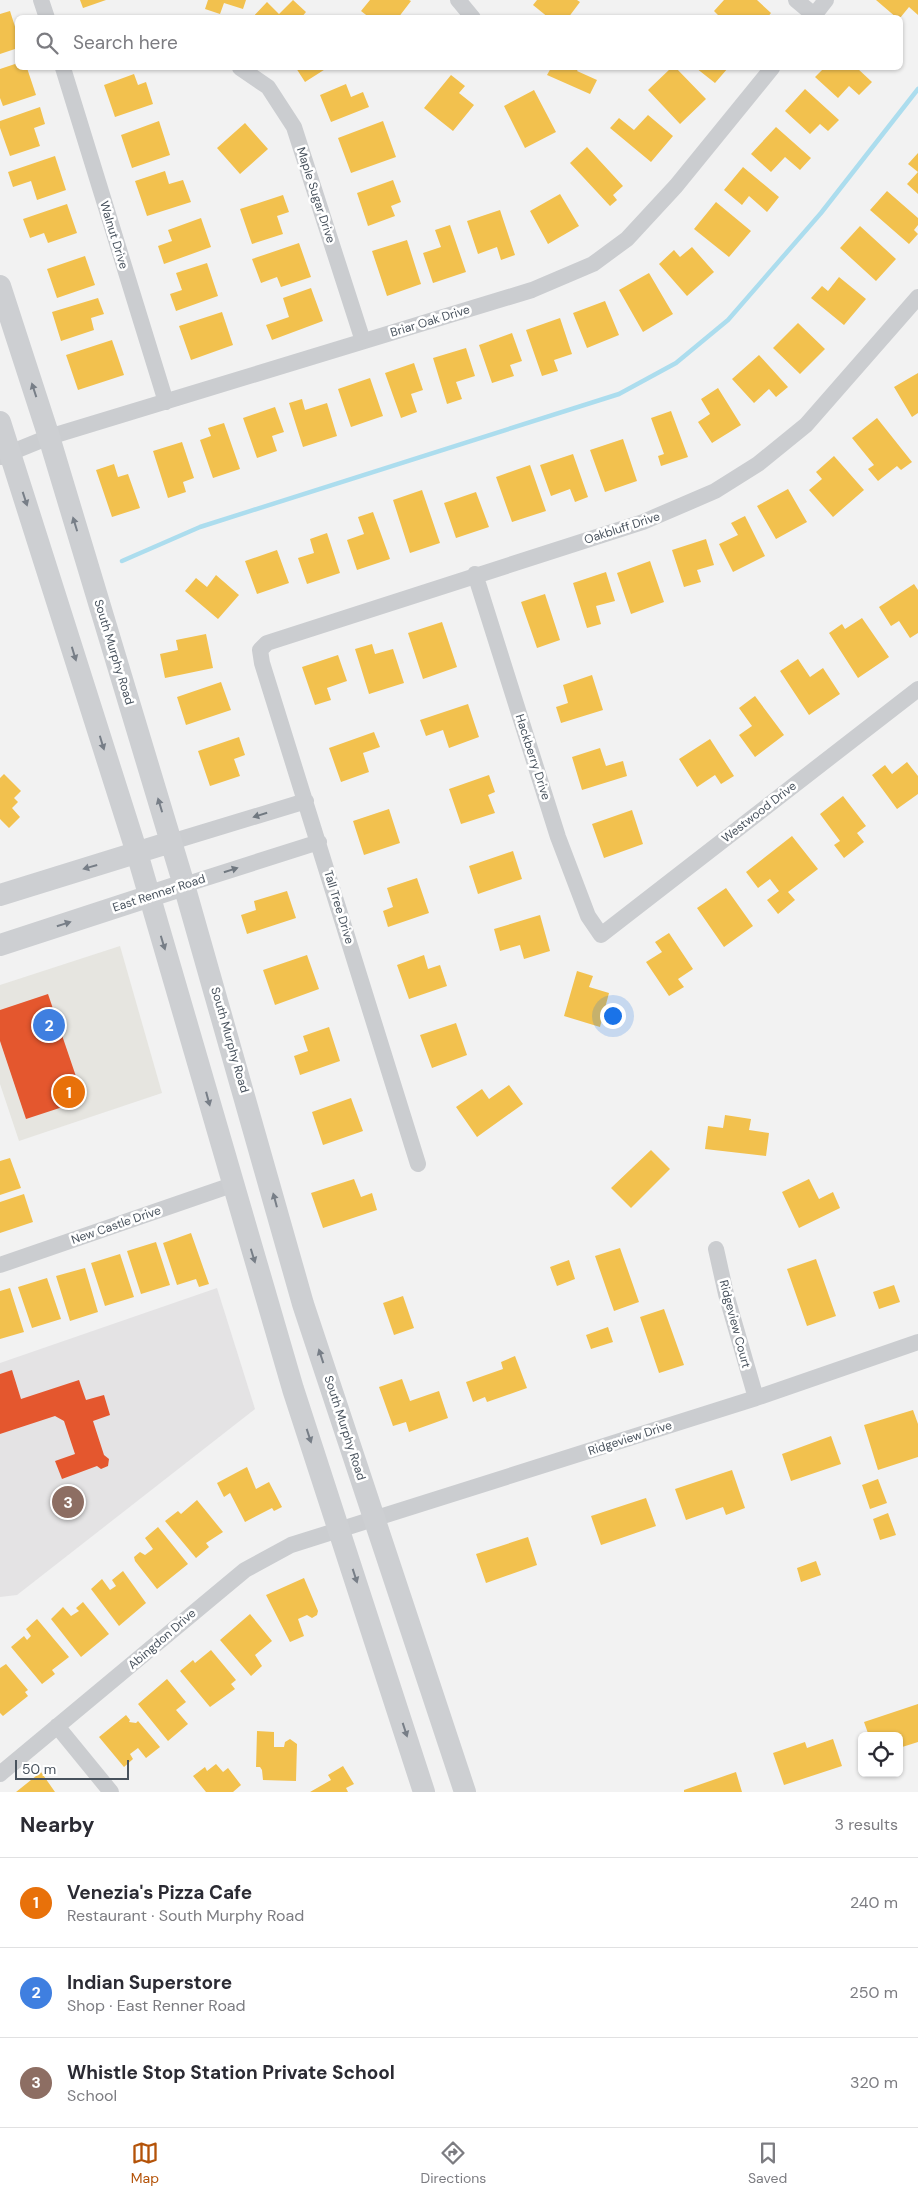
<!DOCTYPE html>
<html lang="en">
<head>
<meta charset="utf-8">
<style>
  :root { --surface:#fff; --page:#f2f2f3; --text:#2b2b33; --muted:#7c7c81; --line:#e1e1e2; --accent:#b45309 }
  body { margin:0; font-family:"DM Sans",sans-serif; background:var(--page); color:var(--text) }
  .controls { position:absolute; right:15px; bottom:15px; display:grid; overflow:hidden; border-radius:8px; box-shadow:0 1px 4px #0004 }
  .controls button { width:45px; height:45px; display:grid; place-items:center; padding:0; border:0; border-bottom:1px solid var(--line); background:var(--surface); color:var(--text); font:25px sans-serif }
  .scale { position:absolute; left:15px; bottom:12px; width:114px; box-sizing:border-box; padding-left:5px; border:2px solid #49535e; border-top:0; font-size:14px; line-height:18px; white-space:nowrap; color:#49535e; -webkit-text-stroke:4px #fff; paint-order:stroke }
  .you { position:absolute; left:612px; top:1015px; width:18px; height:18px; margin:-12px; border:4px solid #fff; border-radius:50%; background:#1a73e8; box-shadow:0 0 0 8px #1a73e833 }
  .badge { display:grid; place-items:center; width:32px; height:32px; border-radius:50%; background:var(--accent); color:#fff; font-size:16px; font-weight:700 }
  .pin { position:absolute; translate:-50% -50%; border:2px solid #fff; box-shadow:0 1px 5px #0006 }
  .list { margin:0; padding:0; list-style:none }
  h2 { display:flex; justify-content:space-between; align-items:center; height:65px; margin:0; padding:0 20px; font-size:21px }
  h2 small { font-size:16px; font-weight:400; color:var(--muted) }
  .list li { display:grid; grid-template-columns:32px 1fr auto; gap:15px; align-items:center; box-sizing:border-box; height:90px; padding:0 20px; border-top:1px solid var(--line) }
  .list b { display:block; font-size:19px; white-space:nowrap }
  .list p { margin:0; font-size:16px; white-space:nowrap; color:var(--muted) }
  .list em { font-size:16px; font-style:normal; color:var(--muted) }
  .icon { flex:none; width:28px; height:28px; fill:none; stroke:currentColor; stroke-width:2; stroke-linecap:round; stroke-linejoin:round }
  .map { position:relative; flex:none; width:918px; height:1792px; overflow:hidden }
  .search { position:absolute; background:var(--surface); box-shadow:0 1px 4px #0004; left:15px; right:15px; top:15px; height:55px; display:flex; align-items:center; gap:12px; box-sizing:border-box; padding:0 18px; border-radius:8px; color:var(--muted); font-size:19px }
  .sheet { height:335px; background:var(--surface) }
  nav { display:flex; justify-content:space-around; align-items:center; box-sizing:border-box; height:70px; border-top:1px solid var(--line); background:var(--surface); font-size:14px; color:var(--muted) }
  nav a { display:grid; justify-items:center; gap:2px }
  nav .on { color:var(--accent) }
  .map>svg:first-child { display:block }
  .commercial { fill:#e6e5e0 }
  .education { fill:#e4e3e4 }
  .homes { fill:#f2c14e }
  .shops { fill:#e4572e }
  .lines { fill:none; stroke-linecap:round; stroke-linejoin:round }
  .stream { stroke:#acddee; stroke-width:4.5 }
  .minor { stroke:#cbcdd0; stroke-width:16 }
  .secondary { stroke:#cdcfd2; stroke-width:22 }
  .oneway { fill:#777e87 }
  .oneway2 { fill:#707880 }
  .labels { text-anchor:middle; stroke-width:5; stroke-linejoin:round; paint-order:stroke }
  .street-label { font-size:12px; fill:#49535e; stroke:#fff }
</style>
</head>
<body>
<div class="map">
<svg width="918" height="1792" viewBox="0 0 918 1792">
  <rect width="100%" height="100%" fill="#f2f2f2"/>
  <path class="commercial" d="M120 946 162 1093 19 1141 0 1084V985Z"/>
  <path class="education" d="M217 1288 255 1409 17 1595 0 1597V1363Z"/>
  <path class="homes" d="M80 0H106L83 8Z
    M208 0H246L243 9 224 3 220 14 205 9Z
    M293 0 306 12 301 18H252L267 2 279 14Z
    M370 0H409L411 1 398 18H370L361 11Z
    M537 0H577L580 2 568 18H549L533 5Z
    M724 0H757L771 13 767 18H721L714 11Z
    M876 0H918V15L909 7 900 18H897Z
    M10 11 18 36V48L0 54V14Z
    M18 63V68H27L36 95 3 106 0 98V69Z
    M296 68H327L305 82Z
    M551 68H579L577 71 597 80 590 94 547 75Z
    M671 68H676L706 99 680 124 648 90Z
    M696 68H728L715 83Z
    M824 68H857L872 82 859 95 849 86 838 98 815 77Z
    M134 74 138 85 146 82 153 104 115 117 104 85Z
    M451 75 465 86 459 93 474 105 453 131 424 108Z
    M346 84 351 97 363 92 369 107 331 122 320 95Z
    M805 89 839 120 828 131 820 124 810 134 785 111Z
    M534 90 556 132 525 148 504 106Z
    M40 107 45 124 34 128 40 146 10 156 0 128V121Z
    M648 115 673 136 651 162 610 128 619 118 634 130Z
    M159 121 170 155 132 168 121 135Z
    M383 121 396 157 351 173 338 138Z
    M245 123 268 149 240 174 217 148Z
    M776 127 811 158 800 170 785 157 771 172 751 154Z
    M587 147 623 186 613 195 617 200 610 206 570 163Z
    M918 153V194L907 184 918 172 908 164Z
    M55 156 66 190 37 200 31 181 13 187 8 172Z
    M743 167 779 197 767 212 749 196 742 205 724 190Z
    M165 171 169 184 183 180 191 202 147 216 135 181Z
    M393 180 401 202 391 206 395 216 368 226 357 193Z
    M887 191 918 218V225L914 230 918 234 909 244 870 210Z
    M560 194 579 226 548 244 530 211Z
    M283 195 289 212 277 216 283 234 252 244 240 209Z
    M716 202 751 231 729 257 694 229Z
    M67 204 77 233 48 243 44 233 30 238 23 219Z
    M500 210 515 255 501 260 497 247 478 254 467 221Z
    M201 218 211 247 164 264 158 246 172 241 168 230Z
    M450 225 466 272 433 283 423 253 441 247 435 230Z
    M860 226 896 259 876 281 840 248Z
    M407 240 421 284 387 296 372 251Z
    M299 243 311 277 281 287 277 277 261 283 252 259Z
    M692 247 714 272 687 296 659 264 674 250 680 257Z
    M85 256 95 285 57 298 47 269Z
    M207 263 218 296 176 311 170 294 182 290 176 273Z
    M649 273 673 314 643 332 619 290Z
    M839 277 866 299 844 325 811 298 822 286 828 291Z
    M311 288 323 321 272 340 266 325 289 317 283 298Z
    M98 298 104 314 91 318 94 330 61 341 52 312Z
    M605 301 619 335 587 348 573 313Z
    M222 312 233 345 191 360 179 326Z
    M560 318 572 354 554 360 558 371 542 376 526 330Z
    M798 323 825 349 800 374 773 348Z
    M512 333 522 361 510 365 514 376 492 383 479 345Z
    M112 340 124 375 78 390 66 355Z
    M466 348 475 376 456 382 462 399 447 404 433 358Z
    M759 355 788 387 776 397 769 389 754 403 732 379Z
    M414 363 423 390 411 394 417 412 401 418 385 373Z
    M918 373V413L912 417 894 387Z
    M370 378 383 416 351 427 338 389Z
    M718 388 741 425 712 443 698 422 710 414 701 399Z
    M302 399 305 410 327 403 337 436 303 447 289 403Z
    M275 407 284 432 272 436 277 451 257 458 243 418Z
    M671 411 688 457 661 466 658 456 664 454 651 418Z
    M877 418 912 462 901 470 897 466 878 481 868 469 874 465 852 438Z
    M224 423 240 469 213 478 200 440 211 436 208 428Z
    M623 439 637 481 605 492 590 450Z
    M182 442 194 478 183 482 186 492 168 498 153 451Z
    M573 454 588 497 575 502 570 489 551 496 540 465Z
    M834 456 864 490 833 517 809 490 822 479 816 472Z
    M114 464 118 477 128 474 140 508 112 517 96 470Z
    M530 465 546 511 512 522 496 477Z
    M788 489 807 522 776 539 757 506Z
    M422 490 440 543 410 553 393 500Z
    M476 492 489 527 456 538 444 503Z
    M373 512 390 559 357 570 347 540 364 534 358 517Z
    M745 516 765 556 733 572 719 544 738 535 731 523Z
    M327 533 340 573 307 584 298 558 314 553 310 539Z
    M706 539 714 565 697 570 701 582 684 587 672 550Z
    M277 550 289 583 257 594 245 561Z
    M650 561 664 602 631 614 617 573Z
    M606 572 615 601 596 606 601 624 587 628 573 583Z
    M216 575 239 595 218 619 185 591 196 578 207 587Z
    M914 584 918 590V633L910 638 899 621 891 626 879 607Z
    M545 594 560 640 537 648 521 602Z
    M862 618 889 657 858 678 829 633 842 624 845 629Z
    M442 622 457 667 423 679 408 633Z
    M206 634 213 668 165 678 160 654 178 650 176 640Z
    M372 644 375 654 393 649 404 683 369 694 355 649Z
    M338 655 347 681 327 688 331 700 315 705 302 667Z
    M798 659 810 677 823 668 840 694 809 715 780 671Z
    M592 675 603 710 561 723 556 707 568 703 563 685Z
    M221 682 231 710 186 725 177 697Z
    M755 696 784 735 755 757 739 735 752 726 739 708Z
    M468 704 479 737 449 748 443 730 426 736 420 720Z
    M374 732 380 747 363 753 369 772 341 782 329 748Z
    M239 737 245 755 234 759 240 776 210 786 198 751Z
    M710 739 734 776 721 784 715 775 697 787 679 759Z
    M600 748 606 766 623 761 627 776 582 790 572 757Z
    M907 762 918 776V794L897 809 872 775 885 765 892 774Z
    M4 774 21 791 14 798 18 802 12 808 20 817 9 828 0 819V778Z
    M489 775 495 792 488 795 495 813 461 824 449 789Z
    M843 796 866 826 857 833 864 842 844 858 834 845 840 841 820 814Z
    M389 809 400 843 364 855 353 821Z
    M632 810 643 844 604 858 592 824Z
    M792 836 818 869 788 892 795 900 778 914 767 900 779 891 770 879 758 888 746 872Z
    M513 851 522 879 478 894 469 866Z
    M417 878 429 913 388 927 383 911 393 907 387 888Z
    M726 888 753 926 724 947 697 908Z
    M287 891 296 918 247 934 241 915 256 910 254 901Z
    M540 915 550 951 524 959 520 945 500 951 494 929Z
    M669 933 693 969 678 979 684 987 669 996 646 962 662 952 655 942Z
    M307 955 319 989 275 1005 263 970Z
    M424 955 428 969 440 965 447 986 409 999 397 965Z
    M577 971 593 976 589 987 609 993 600 1027 564 1016Z
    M456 1023 467 1055 432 1068 420 1035Z
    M329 1027 340 1061 300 1075 294 1056 308 1051 303 1036Z
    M509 1085 523 1104 477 1137 456 1107 482 1089 489 1099Z
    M351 1098 363 1131 323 1145 312 1112Z
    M725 1115 751 1119 749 1130 769 1133 766 1156 705 1149 708 1126 723 1128Z
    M651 1150 670 1169 631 1208 611 1188Z
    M10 1158 21 1188 0 1195V1161Z
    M354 1179 361 1197 372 1193 377 1210 323 1228 311 1193Z
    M809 1179 819 1199 833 1192 840 1208 799 1228 782 1192Z
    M24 1194 33 1222 0 1233V1202Z
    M191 1233 209 1284 199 1287 196 1279 177 1285 163 1243Z
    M156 1242 170 1285 141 1294 127 1251Z
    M620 1248 639 1302 614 1311 595 1256Z
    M120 1254 134 1297 105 1306 91 1263Z
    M816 1259 836 1316 807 1326 787 1269Z
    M569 1260 575 1279 557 1286 550 1267Z
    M85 1268 98 1312 70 1321 56 1276Z
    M47 1278 61 1319 32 1328 18 1287Z
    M894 1285 900 1302 879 1309 873 1292Z
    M10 1288 24 1332 0 1339V1291Z
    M403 1296 414 1328 394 1335 383 1303Z
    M664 1309 684 1365 659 1373 640 1317Z
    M608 1327 613 1342 591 1349 586 1335Z
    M515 1356 527 1388 487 1402 485 1397 473 1402 466 1382 503 1369 501 1362Z
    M402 1379 410 1401 439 1391 448 1418 409 1432 406 1422 393 1426 379 1387Z
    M913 1410 918 1424V1457L878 1470 864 1425Z
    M831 1436 841 1464 791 1481 782 1454Z
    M247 1467 256 1489 269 1482 282 1507 274 1511 272 1508 245 1522 230 1493 224 1497 217 1483Z
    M732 1470 745 1508 726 1515 723 1507 686 1520 675 1489Z
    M878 1479 887 1503 870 1509 862 1485Z
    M646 1498 656 1526 601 1545 591 1516Z
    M197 1500 223 1532 206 1543 209 1547 196 1558 165 1521 178 1511 181 1514Z
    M888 1513 896 1535 880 1540 873 1519Z
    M158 1527 188 1564 157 1589 135 1561 134 1557 140 1552 145 1555 153 1549 145 1538Z
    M528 1537 537 1565 486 1583 476 1554Z
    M816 1561 821 1575 801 1582 797 1568Z
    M123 1571 146 1603 119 1626 91 1589 102 1579 110 1590 116 1586 112 1580Z
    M304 1578 318 1611 317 1615 312 1618 307 1615 298 1619 304 1636 290 1642 266 1595Z
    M83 1602 109 1634 81 1657 51 1619 63 1607 71 1616 79 1611 76 1608Z
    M250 1614 272 1641 255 1655 262 1666 251 1676 220 1640Z
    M37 1619 69 1657 52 1670 55 1674 42 1684 11 1647 24 1636 27 1640 31 1636 26 1629Z
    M211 1650 236 1680 231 1684 235 1689 210 1707 180 1671 193 1660 195 1663Z
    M6 1664 28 1690 25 1692 28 1696 3 1716 0 1713V1668Z
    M167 1679 186 1702 176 1710 188 1724 168 1741 138 1704Z
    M918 1704V1742L899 1748V1736H869L864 1722Z
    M126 1715 130 1720 129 1722 136 1723 138 1721 160 1747 146 1758 138 1748 130 1754 133 1759 124 1767 99 1737Z
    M257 1731 274 1732V1747H284L285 1742 290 1739 297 1744 296 1781 263 1780 262 1770 260 1767H256Z
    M833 1739 842 1766 784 1785 773 1753 805 1742 807 1748Z
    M216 1764 223 1772 228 1768 241 1785 233 1792H206L193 1776 205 1767 207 1771Z
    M343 1766 354 1784 346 1788 348 1792H310L331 1780 328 1775Z
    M41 1772 55 1792H16Z
    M736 1772 742 1792H684V1790Z"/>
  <path class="shops" d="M48 994 84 1100 26 1119 0 1041V1010Z
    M12 1370 21 1399 79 1380 86 1400 104 1395 110 1415 93 1421 104 1455 109 1459 108 1466 101 1469 97 1466 62 1479 55 1461 75 1454 64 1421 55 1416 0 1434V1374Z"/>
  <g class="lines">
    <path class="stream" d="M122 561 200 527 619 394 676 363 728 320 821 213 918 89"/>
    <path class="minor" d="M41 0 47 18
      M458 0 473 18
      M796 0 814 15
      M812 18 826 0
      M63 68 166 402
      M240 68 268 87 294 127 363 341
      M0 457 49 437 532 290 593 264 627 239 676 186 772 68
      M475 574 558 837 588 916 601 935 918 689
      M171 842 306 801
      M184 885 319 842
      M418 1164 262 663 260 650 267 643 643 522 715 491 758 464 806 425 918 297
      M716 1249 726 1294 756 1398
      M0 1265 232 1185
      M57 1726 111 1792
      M0 1774 245 1570 291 1545 756 1398 918 1342"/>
    <path class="secondary" d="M0 286 49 437 184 885 303 1304 465 1792
      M0 422 137 853 293 1389 424 1792
      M0 895 171 842
      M0 945 184 885"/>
  </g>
  <defs><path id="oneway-solid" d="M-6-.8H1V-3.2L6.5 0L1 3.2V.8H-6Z" transform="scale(1.25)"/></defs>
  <g class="oneway">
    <use href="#oneway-solid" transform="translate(34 390) rotate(-108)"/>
    <use href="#oneway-solid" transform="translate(25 499) rotate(72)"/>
    <use href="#oneway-solid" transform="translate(75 524) rotate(-107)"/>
    <use href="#oneway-solid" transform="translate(74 654) rotate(73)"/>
    <use href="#oneway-solid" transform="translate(102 743) rotate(73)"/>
    <use href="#oneway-solid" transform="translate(160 805) rotate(-107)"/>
    <use href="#oneway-solid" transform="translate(90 867) rotate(164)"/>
    <use href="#oneway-solid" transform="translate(64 924) rotate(-18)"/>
    <use href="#oneway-solid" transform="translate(163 943) rotate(73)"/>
    <use href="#oneway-solid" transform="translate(208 1099) rotate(75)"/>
    <use href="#oneway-solid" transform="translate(275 1200) rotate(-105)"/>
    <use href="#oneway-solid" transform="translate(253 1256) rotate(73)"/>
    <use href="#oneway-solid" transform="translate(321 1356) rotate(-108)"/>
    <use href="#oneway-solid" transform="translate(309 1436) rotate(72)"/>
    <use href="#oneway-solid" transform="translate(355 1576) rotate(72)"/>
    <use href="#oneway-solid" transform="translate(405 1730) rotate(72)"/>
  </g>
  <g class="oneway2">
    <use href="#oneway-solid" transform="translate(260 815) rotate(163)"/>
    <use href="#oneway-solid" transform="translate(231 870) rotate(-18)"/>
  </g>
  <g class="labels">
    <g class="street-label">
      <text transform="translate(316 195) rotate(72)" y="4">Maple Sugar Drive</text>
      <text transform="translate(114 235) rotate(73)" y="4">Walnut Drive</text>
      <text transform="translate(430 321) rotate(-17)" y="4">Briar Oak Drive</text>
      <text transform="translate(622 528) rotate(-18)" y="4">Oakbluff Drive</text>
      <text transform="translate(114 652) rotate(73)" y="4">South Murphy Road</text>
      <text transform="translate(533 757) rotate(72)" y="4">Hackberry Drive</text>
      <text transform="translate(759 812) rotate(-38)" y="4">Westwood Drive</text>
      <text transform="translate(159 893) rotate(-18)" y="4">East Renner Road</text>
      <text transform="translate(339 907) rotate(73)" y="4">Tall Tree Drive</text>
      <text transform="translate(230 1040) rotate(74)" y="4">South Murphy Road</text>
      <text transform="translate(116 1225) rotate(-19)" y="4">New Castle Drive</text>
      <text transform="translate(735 1324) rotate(75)" y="4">Ridgeview Court</text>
      <text transform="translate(345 1428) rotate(72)" y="4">South Murphy Road</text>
      <text transform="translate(630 1438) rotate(-18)" y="4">Ridgeview Drive</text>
      <text transform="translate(162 1639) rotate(-41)" y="4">Abingdon Drive</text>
    </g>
  </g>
</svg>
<div class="controls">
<button><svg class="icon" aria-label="locate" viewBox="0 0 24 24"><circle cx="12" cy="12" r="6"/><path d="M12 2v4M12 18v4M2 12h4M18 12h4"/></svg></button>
</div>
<div class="scale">50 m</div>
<div class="you"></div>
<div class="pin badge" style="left:69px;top:1092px;background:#e8710a">1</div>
<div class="pin badge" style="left:49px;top:1025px;background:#3f7fe0">2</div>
<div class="pin badge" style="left:68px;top:1502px;background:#8d6e63">3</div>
<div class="search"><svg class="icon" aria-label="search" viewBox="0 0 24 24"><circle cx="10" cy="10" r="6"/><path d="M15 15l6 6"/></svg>Search here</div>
</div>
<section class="sheet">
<h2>Nearby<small>3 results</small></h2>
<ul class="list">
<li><span class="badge" style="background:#e8710a">1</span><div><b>Venezia's Pizza Cafe</b><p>Restaurant · South Murphy Road</p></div><em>240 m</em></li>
<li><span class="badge" style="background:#3f7fe0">2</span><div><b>Indian Superstore</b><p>Shop · East Renner Road</p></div><em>250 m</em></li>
<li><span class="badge" style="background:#8d6e63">3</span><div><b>Whistle Stop Station Private School</b><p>School</p></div><em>320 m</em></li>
</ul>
</section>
<nav>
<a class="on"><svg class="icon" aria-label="map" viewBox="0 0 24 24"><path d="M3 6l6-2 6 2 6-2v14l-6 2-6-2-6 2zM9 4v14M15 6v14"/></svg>Map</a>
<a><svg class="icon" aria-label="directions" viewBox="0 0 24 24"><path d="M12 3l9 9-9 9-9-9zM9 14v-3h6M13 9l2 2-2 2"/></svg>Directions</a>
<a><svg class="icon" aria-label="saved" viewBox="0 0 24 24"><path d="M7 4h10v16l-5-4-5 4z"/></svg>Saved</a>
</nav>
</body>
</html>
